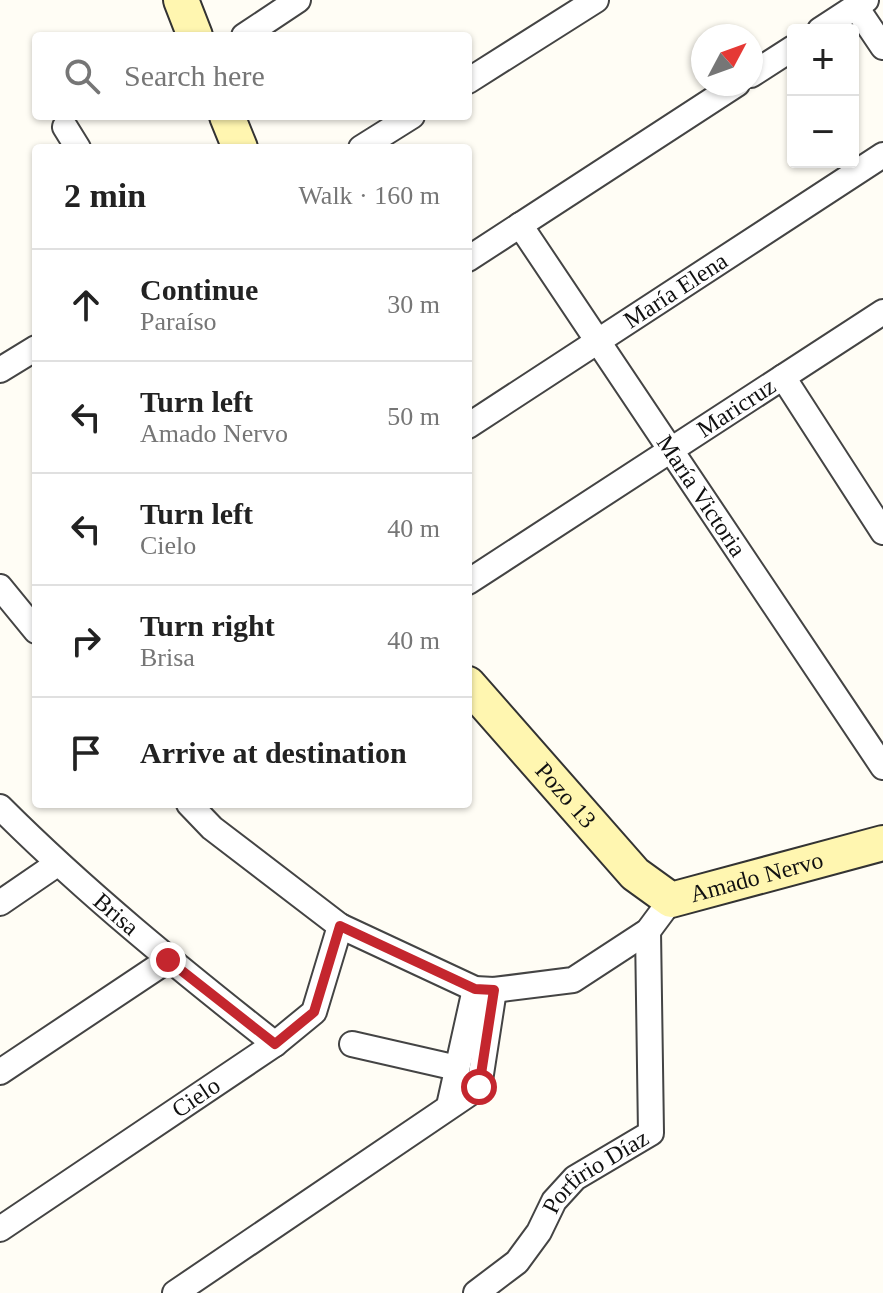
<!DOCTYPE html>
<html lang="en">
<head>
<meta charset="utf-8">
<style>
  :root { --surface:#fff; --page:#f6f6f6; --text:#222; --muted:#767676; --line:#e0e0e0 }
  body { margin:0; font-family:"Times New Roman",serif; background:var(--page); color:var(--text) }
  .controls { position:absolute; right:24px; top:24px; display:grid; overflow:hidden; border-radius:8px; box-shadow:0 2px 6px #0004 }
  .controls button { width:72px; height:72px; display:grid; place-items:center; padding:0; border:0; border-bottom:2px solid var(--line); background:var(--surface); color:var(--text); font:40px sans-serif }
  .compass { position:absolute; left:691px; top:24px; width:72px; height:72px; border-radius:50%; background:var(--surface); box-shadow:0 2px 6px #0004; rotate:49deg }
  .stop { position:absolute; width:24px; height:24px; margin:-18px; border:6px solid #c4262e; border-radius:50%; background:#fff }
  .stop.end { background:#c4262e; border-color:#fff; box-shadow:0 2px 8px #0008 }
  .list { margin:0; padding:0; list-style:none }
  h2 { display:flex; justify-content:space-between; align-items:center; height:104px; margin:0; padding:0 32px; font-size:34px }
  h2 small { font-size:26px; font-weight:400; color:var(--muted) }
  .list li { display:grid; grid-template-columns:52px 1fr auto; gap:24px; align-items:center; box-sizing:border-box; height:112px; padding:0 32px; border-top:2px solid var(--line) }
  .list b { display:block; font-size:30px; white-space:nowrap }
  .list p { margin:0; font-size:26px; white-space:nowrap; color:var(--muted) }
  .list em { font-size:26px; font-style:normal; color:var(--muted) }
  .icon { flex:none; width:44px; height:44px; fill:none; stroke:currentColor; stroke-width:2; stroke-linecap:round; stroke-linejoin:round }
  .map { position:relative; flex:none; width:883px; height:1293px; overflow:hidden }
  .search { position:absolute; background:var(--surface); box-shadow:0 2px 6px #0004; left:32px; top:32px; width:440px; height:88px; display:flex; align-items:center; gap:20px; box-sizing:border-box; padding:0 28px; border-radius:8px; color:var(--muted); font-size:30px }
  .panel { position:absolute; background:var(--surface); box-shadow:0 2px 6px #0004; left:32px; top:144px; width:440px; height:664px; border-radius:8px }
  .map>svg:first-child { display:block }
  .lines { fill:none; stroke-linecap:round; stroke-linejoin:round }
  .minor-casing { stroke:#444; stroke-width:28 }
  .secondary-casing { stroke:#333; stroke-width:38 }
  .minor { stroke:#fff; stroke-width:24 }
  .secondary { stroke:#fff6b0; stroke-width:34 }
  .route { stroke:#c4262e; stroke-width:10 }
  .labels { text-anchor:middle; stroke-width:8; stroke-linejoin:round; paint-order:stroke }
  .street-label { font-size:24px; fill:#111; stroke:#fff }
</style>
</head>
<body>
<div class="map">
<svg width="883" height="1293" viewBox="0 0 883 1293">
  <rect width="100%" height="100%" fill="#fffdf5"/>
  <g class="lines">
    <g class="minor-casing">
      <g id="minor">
        <path d="M856 7 883 47"/>
        <path d="M820 30 866 0"/>
        <path d="M244 36 298 0"/>
        <path d="M751 75 793 48"/>
        <path d="M468 81 596 0"/>
        <path d="M65 127 78 148"/>
        <path d="M361 148 412 116"/>
        <path id="s1" d="M520 225 883 767"/>
        <path d="M468 259 737 84"/>
        <path d="M0 370 36 348"/>
        <path d="M783 377 883 532"/>
        <path id="s2" d="M468 426 883 155"/>
        <path id="s3" d="M468 582 883 312"/>
        <path d="M0 587 36 631"/>
        <path d="M189 804 212 828 340 926 475 989 494 990 573 980 648 931 671 900"/>
        <path id="s4" d="M0 807C86 893 180 969 275 1044"/>
        <path d="M0 903 57 864"/>
        <path d="M352 1044 457 1068"/>
        <path d="M0 1072 168 960"/>
        <path d="M449 1106 475 989"/>
        <path id="s5" d="M0 1229 275 1044 314 1012 340 926"/>
        <path d="M175 1293 479 1087 494 990"/>
        <path id="s6" d="M476 1293 517 1262 539 1232 554 1201 575 1178 651 1133 648 931"/>
      </g>
    </g>
    <g class="secondary-casing">
      <g id="secondary">
        <path d="M181 0 195 36"/>
        <path d="M227 116 240 148"/>
        <path id="s7" d="M468 684 635 874 671 900 883 843"/>
      </g>
    </g>
    <use href="#minor" class="minor"/>
    <use href="#secondary" class="secondary"/>
  </g>
  <g class="lines">
    <path class="route" d="M168 960 275 1044 314 1012 340 926 475 989 494 990 479 1087"/>
  </g>
  <g class="labels">
    <g class="street-label">
      <text dy="8" stroke="none"><textPath href="#s2" startOffset="248">María Elena</textPath></text>
      <text dy="8" stroke="none"><textPath href="#s3" startOffset="320">Maricruz</textPath></text>
      <text dy="8" stroke="none"><textPath href="#s1" startOffset="326">María Victoria</textPath></text>
      <text dy="8" stroke="none"><textPath href="#s7" startOffset="148">Pozo 13</textPath></text>
      <text dy="8" stroke="none"><textPath href="#s7" startOffset="386">Amado Nervo</textPath></text>
      <text dy="8" stroke="none"><textPath href="#s4" startOffset="158">Brisa</textPath></text>
      <text dy="8" stroke="none"><textPath href="#s5" startOffset="236">Cielo</textPath></text>
      <text dy="8" stroke="none"><textPath href="#s6" startOffset="174">Porfirio Díaz</textPath></text>
    </g>
  </g>
</svg>
<div class="controls">
<button>+</button>
<button>−</button>
</div>
<svg class="compass" viewBox="-18 -18 36 36"><path d="M0-13l5 13h-10z" fill="#e53935"/><path d="M0 13l5-13h-10z" fill="#767676"/></svg>
<div class="stop" style="left:479px;top:1087px"></div>
<div class="stop end" style="left:168px;top:960px"></div>
<div class="search"><svg class="icon" aria-label="search" viewBox="0 0 24 24"><circle cx="10" cy="10" r="6"/><path d="M15 15l6 6"/></svg>Search here</div>
<section class="panel">
<h2>2 min<small>Walk · 160 m</small></h2>
<ul class="list">
<li><svg class="icon" aria-label="ahead" viewBox="0 0 24 24"><path d="M12 20V5M6 11l6-6 6 6"/></svg><div><b>Continue</b><p>Paraíso</p></div><em>30 m</em></li>
<li><svg class="icon" aria-label="left" viewBox="0 0 24 24"><path d="M17 20v-9H6M10 6l-5 5 5 5"/></svg><div><b>Turn left</b><p>Amado Nervo</p></div><em>50 m</em></li>
<li><svg class="icon" aria-label="left" viewBox="0 0 24 24"><path d="M17 20v-9H6M10 6l-5 5 5 5"/></svg><div><b>Turn left</b><p>Cielo</p></div><em>40 m</em></li>
<li><svg class="icon" aria-label="right" viewBox="0 0 24 24"><path d="M7 20v-9h11M14 6l5 5-5 5"/></svg><div><b>Turn right</b><p>Brisa</p></div><em>40 m</em></li>
<li><svg class="icon" aria-label="arrive" viewBox="0 0 24 24"><path d="M6 21V4h12l-3 4 3 4H6"/></svg><div><b>Arrive at destination</b></div></li>
</ul>
</section>
</div>
</body>
</html>
